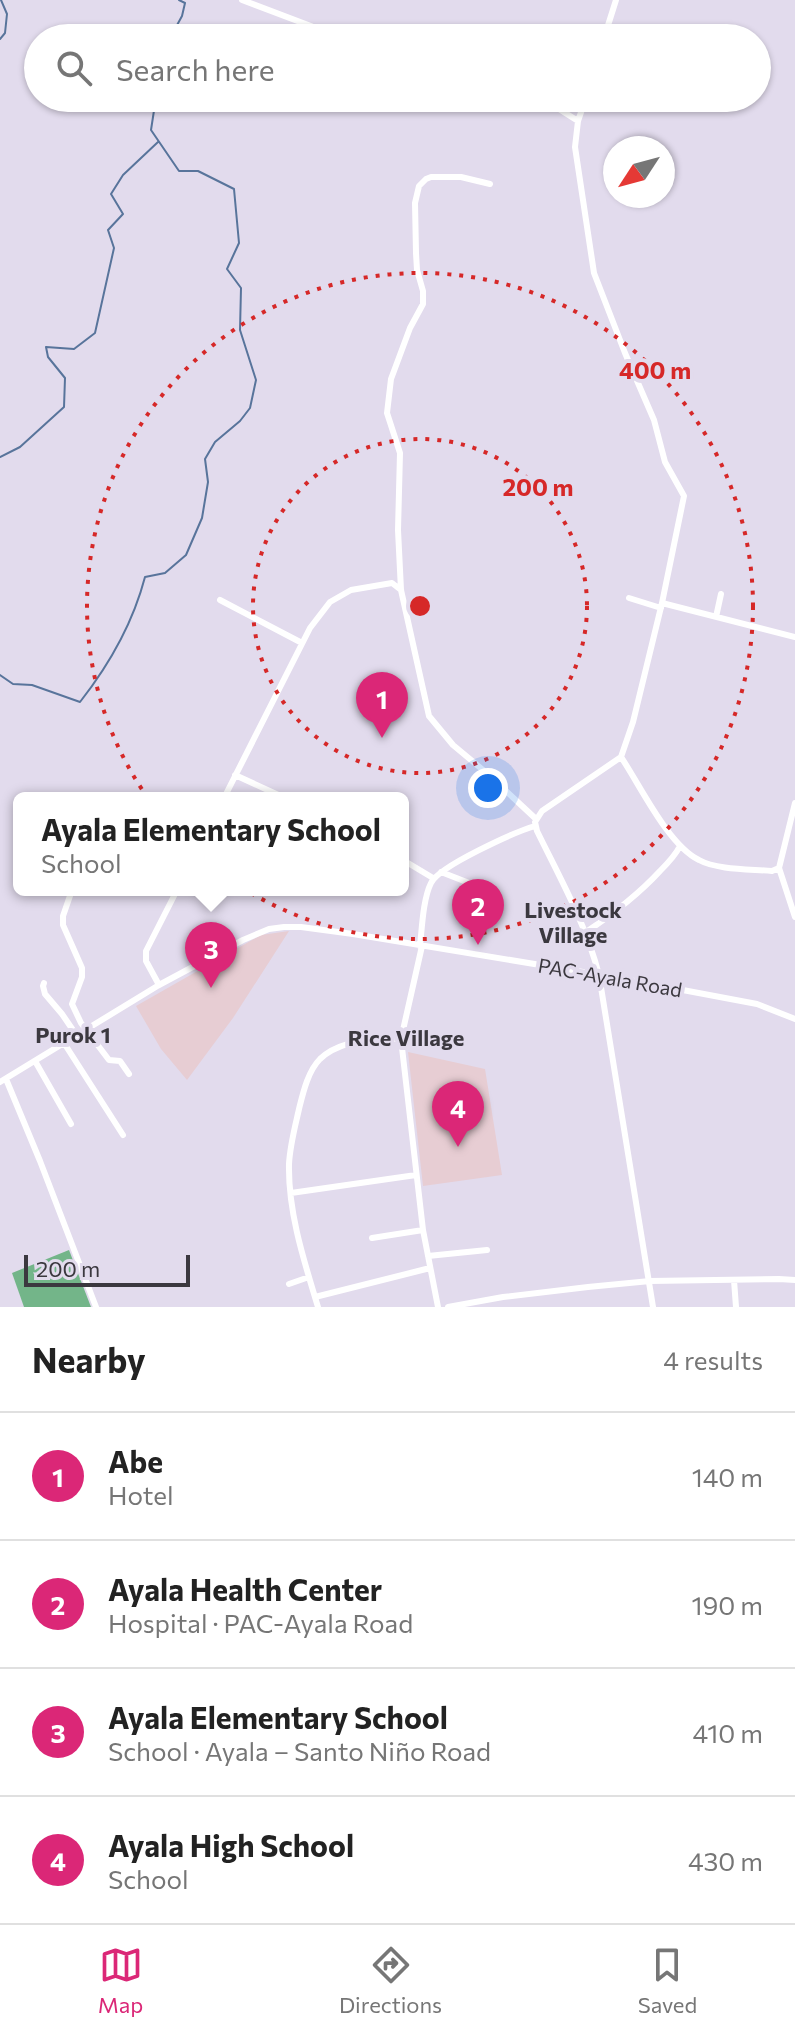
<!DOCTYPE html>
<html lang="en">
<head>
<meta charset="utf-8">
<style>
  :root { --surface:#fff; --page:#f2f2f2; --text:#222; --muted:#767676; --line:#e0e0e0; --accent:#db2777 }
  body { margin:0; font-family:Commissioner,sans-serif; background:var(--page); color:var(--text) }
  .compass { position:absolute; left:603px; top:136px; width:72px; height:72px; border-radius:50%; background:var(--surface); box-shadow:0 2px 6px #0004; rotate:234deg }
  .scale { position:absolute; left:24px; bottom:20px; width:166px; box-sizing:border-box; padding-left:8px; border:4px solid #3b383f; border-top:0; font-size:22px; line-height:28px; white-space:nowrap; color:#3b383f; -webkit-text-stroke:6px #e2dbed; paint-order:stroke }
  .you { position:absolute; left:488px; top:788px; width:28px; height:28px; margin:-20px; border:6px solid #fff; border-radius:50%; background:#1a73e8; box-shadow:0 0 0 12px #1a73e833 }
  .badge { display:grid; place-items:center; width:52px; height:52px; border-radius:50%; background:var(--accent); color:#fff; font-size:26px; font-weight:700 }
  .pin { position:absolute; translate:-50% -66px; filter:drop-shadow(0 2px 4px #0008) }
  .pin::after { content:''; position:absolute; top:42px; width:28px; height:24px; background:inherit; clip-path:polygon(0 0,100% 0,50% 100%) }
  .popup { position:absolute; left:13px; top:792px; width:396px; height:104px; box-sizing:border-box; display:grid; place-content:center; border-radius:12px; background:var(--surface); filter:drop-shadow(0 2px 6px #0005); font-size:26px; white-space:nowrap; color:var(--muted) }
  .popup b { font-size:30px; color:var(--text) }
  .popup::after { content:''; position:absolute; left:50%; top:100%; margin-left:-16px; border:16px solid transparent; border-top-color:var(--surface) }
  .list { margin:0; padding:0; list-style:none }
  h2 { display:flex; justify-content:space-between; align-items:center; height:104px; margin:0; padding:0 32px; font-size:34px }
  h2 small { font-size:26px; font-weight:400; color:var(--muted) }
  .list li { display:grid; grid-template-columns:52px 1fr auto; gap:24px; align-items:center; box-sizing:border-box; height:128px; padding:0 32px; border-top:2px solid var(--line) }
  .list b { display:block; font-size:30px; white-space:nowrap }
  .list p { margin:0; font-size:26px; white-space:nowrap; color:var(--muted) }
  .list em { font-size:26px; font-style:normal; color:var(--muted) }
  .icon { flex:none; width:44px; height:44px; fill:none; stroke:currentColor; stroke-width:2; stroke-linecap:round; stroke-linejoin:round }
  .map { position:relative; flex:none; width:795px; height:1307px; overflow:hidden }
  .search { position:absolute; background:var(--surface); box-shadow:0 2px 6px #0004; left:24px; right:24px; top:24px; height:88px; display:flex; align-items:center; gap:20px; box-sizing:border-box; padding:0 28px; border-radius:44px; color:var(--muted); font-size:30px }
  .sheet { height:616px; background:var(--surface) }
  nav { display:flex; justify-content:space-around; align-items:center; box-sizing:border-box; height:112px; border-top:2px solid var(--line); background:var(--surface); font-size:22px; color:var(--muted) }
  nav a { display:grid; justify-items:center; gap:4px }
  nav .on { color:var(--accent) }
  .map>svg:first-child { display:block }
  .education { fill:#e7cdd3 }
  .forest { fill:#73b589 }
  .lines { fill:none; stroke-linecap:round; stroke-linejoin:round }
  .stream { stroke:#58749b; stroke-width:2 }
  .minor { stroke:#fff; stroke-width:6 }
  .ring { fill:none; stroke:#d62828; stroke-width:4; stroke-dasharray:4 8 }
  .labels { text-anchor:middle; stroke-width:8; stroke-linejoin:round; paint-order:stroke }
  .street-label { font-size:20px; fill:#3b383f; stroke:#e2dbed }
  .neighbourhood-label { font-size:22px; font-weight:bold; fill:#3b383f; stroke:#e2dbed }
  .centre { fill:#d62828; stroke:#e2dbed; stroke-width:4 }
  .ring-label { font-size:24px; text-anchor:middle; font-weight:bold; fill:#d62828; stroke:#e2dbed; stroke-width:8; stroke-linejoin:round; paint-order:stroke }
</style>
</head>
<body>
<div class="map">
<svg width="795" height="1307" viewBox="0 0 795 1307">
  <rect width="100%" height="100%" fill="#e2dbed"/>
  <path class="education" d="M289 931 233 1018 187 1080 161 1049 136 1006 261 935Z
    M408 1052 485 1069 502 1175 423 1186Z"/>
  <path class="forest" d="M69 1250 91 1307H24L12 1273Z"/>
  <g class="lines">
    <path class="stream" d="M170 38 182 16 185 3 179 0
      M0 39 5 33 7 14 1 0
      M0 457 20 447 64 407 65 378 48 357 46 347 74 349 95 333 114 248 108 230 123 214 111 194 123 175 158 142
      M0 675 13 684 32 685 80 702C109 665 133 623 145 577L165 573 186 555 202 518 208 482 205 459 215 442 240 421 250 408 256 380 240 330 241 288 227 269 239 243 234 189 198 171H179L151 130 155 104 152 98"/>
    <path class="minor" d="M242 0 324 31 348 38
      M604 38 616 0
      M550 98 559 109 578 121
      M586 98 578 121 575 147 594 273 625 353 654 420 665 462 684 496 662 603
      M490 184 461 177H431L426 179 419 186 415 203 416 253 417 270 423 291V304L410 328 391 379 387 413 400 453 398 530 401 590 429 716 453 745 489 775 536 819
      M629 598 661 608
      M220 600 302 643
      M716 617 721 594
      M621 757C640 785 668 845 699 860 717 870 751 869 772 871L779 868 795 803
      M235 775 285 798
      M224 798 310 628 330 602 351 590 392 583 401 590
      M403 860 433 878
      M779 868 795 917
      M441 872 482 888
      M72 890 63 916V925L82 968V977L72 1004 81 1023 109 1060 120 1061 129 1074
      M586 932C613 914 638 895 660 871 668 863 675 856 680 846
      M420 946C422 928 423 899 431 883 439 866 515 832 535 826
      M422 946 401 1039 423 1230 438 1307
      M44 983 43 986 45 994 62 1014 77 1036
      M159 985 146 961V951L177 890
      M64 1043 123 1135
      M35 1061 71 1124
      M6 1079 40 1161 96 1307
      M0 1082 159 985 243 940 269 929 284 927H301L353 934 619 978 757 1004 795 1019
      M291 1193 416 1175
      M372 1238 423 1230
      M428 1256 487 1250
      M734 1280 736 1307
      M289 1284 309 1277
      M315 1297 430 1268
      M318 1307C304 1261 288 1212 289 1164 290 1145 295 1127 299 1109 303 1093 308 1071 320 1059 340 1040 375 1038 401 1039
      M448 1307 503 1297 588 1287 650 1281 779 1279 795 1280
      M653 1307 599 975C586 924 560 878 537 831L535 822 542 811 621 757 633 722 662 603 795 637"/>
  </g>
  <g class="ring">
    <circle cx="420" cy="606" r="167"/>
    <circle cx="420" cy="606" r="333"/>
  </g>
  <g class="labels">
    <g class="street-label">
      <text transform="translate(610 978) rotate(10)" y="7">PAC-Ayala Road</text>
    </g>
    <g class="neighbourhood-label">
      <text x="573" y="918">Livestock<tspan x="573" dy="25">Village</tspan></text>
      <text x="73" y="1043">Purok 1</text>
      <text x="406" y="1046">Rice Village</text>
    </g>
  </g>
  <circle cx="420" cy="606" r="12" class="centre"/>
  <g class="ring-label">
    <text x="655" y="379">400 m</text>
    <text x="538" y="496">200 m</text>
  </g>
</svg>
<svg class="compass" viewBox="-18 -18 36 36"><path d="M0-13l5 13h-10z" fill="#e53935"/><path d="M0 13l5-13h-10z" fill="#767676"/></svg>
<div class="scale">200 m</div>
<div class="you"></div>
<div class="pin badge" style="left:382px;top:738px">1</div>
<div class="pin badge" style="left:478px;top:945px">2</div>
<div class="pin badge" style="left:211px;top:988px">3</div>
<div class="popup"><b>Ayala Elementary School</b>School</div>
<div class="pin badge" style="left:458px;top:1147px">4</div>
<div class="search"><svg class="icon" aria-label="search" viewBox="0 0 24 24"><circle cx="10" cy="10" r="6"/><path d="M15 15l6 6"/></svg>Search here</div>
</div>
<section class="sheet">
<h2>Nearby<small>4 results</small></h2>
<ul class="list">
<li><span class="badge">1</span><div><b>Abe</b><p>Hotel</p></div><em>140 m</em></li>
<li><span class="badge">2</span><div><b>Ayala Health Center</b><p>Hospital · PAC-Ayala Road</p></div><em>190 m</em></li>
<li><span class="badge">3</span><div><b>Ayala Elementary School</b><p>School · Ayala – Santo Niño Road</p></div><em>410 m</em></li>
<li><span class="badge">4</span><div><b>Ayala High School</b><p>School</p></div><em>430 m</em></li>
</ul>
</section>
<nav>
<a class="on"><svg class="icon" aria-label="map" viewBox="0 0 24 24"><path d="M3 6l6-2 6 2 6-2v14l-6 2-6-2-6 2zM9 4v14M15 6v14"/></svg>Map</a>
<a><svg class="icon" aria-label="directions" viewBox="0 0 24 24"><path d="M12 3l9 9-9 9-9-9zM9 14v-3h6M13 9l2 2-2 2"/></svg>Directions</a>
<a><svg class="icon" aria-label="saved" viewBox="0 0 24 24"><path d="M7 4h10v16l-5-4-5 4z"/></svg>Saved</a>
</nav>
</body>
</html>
